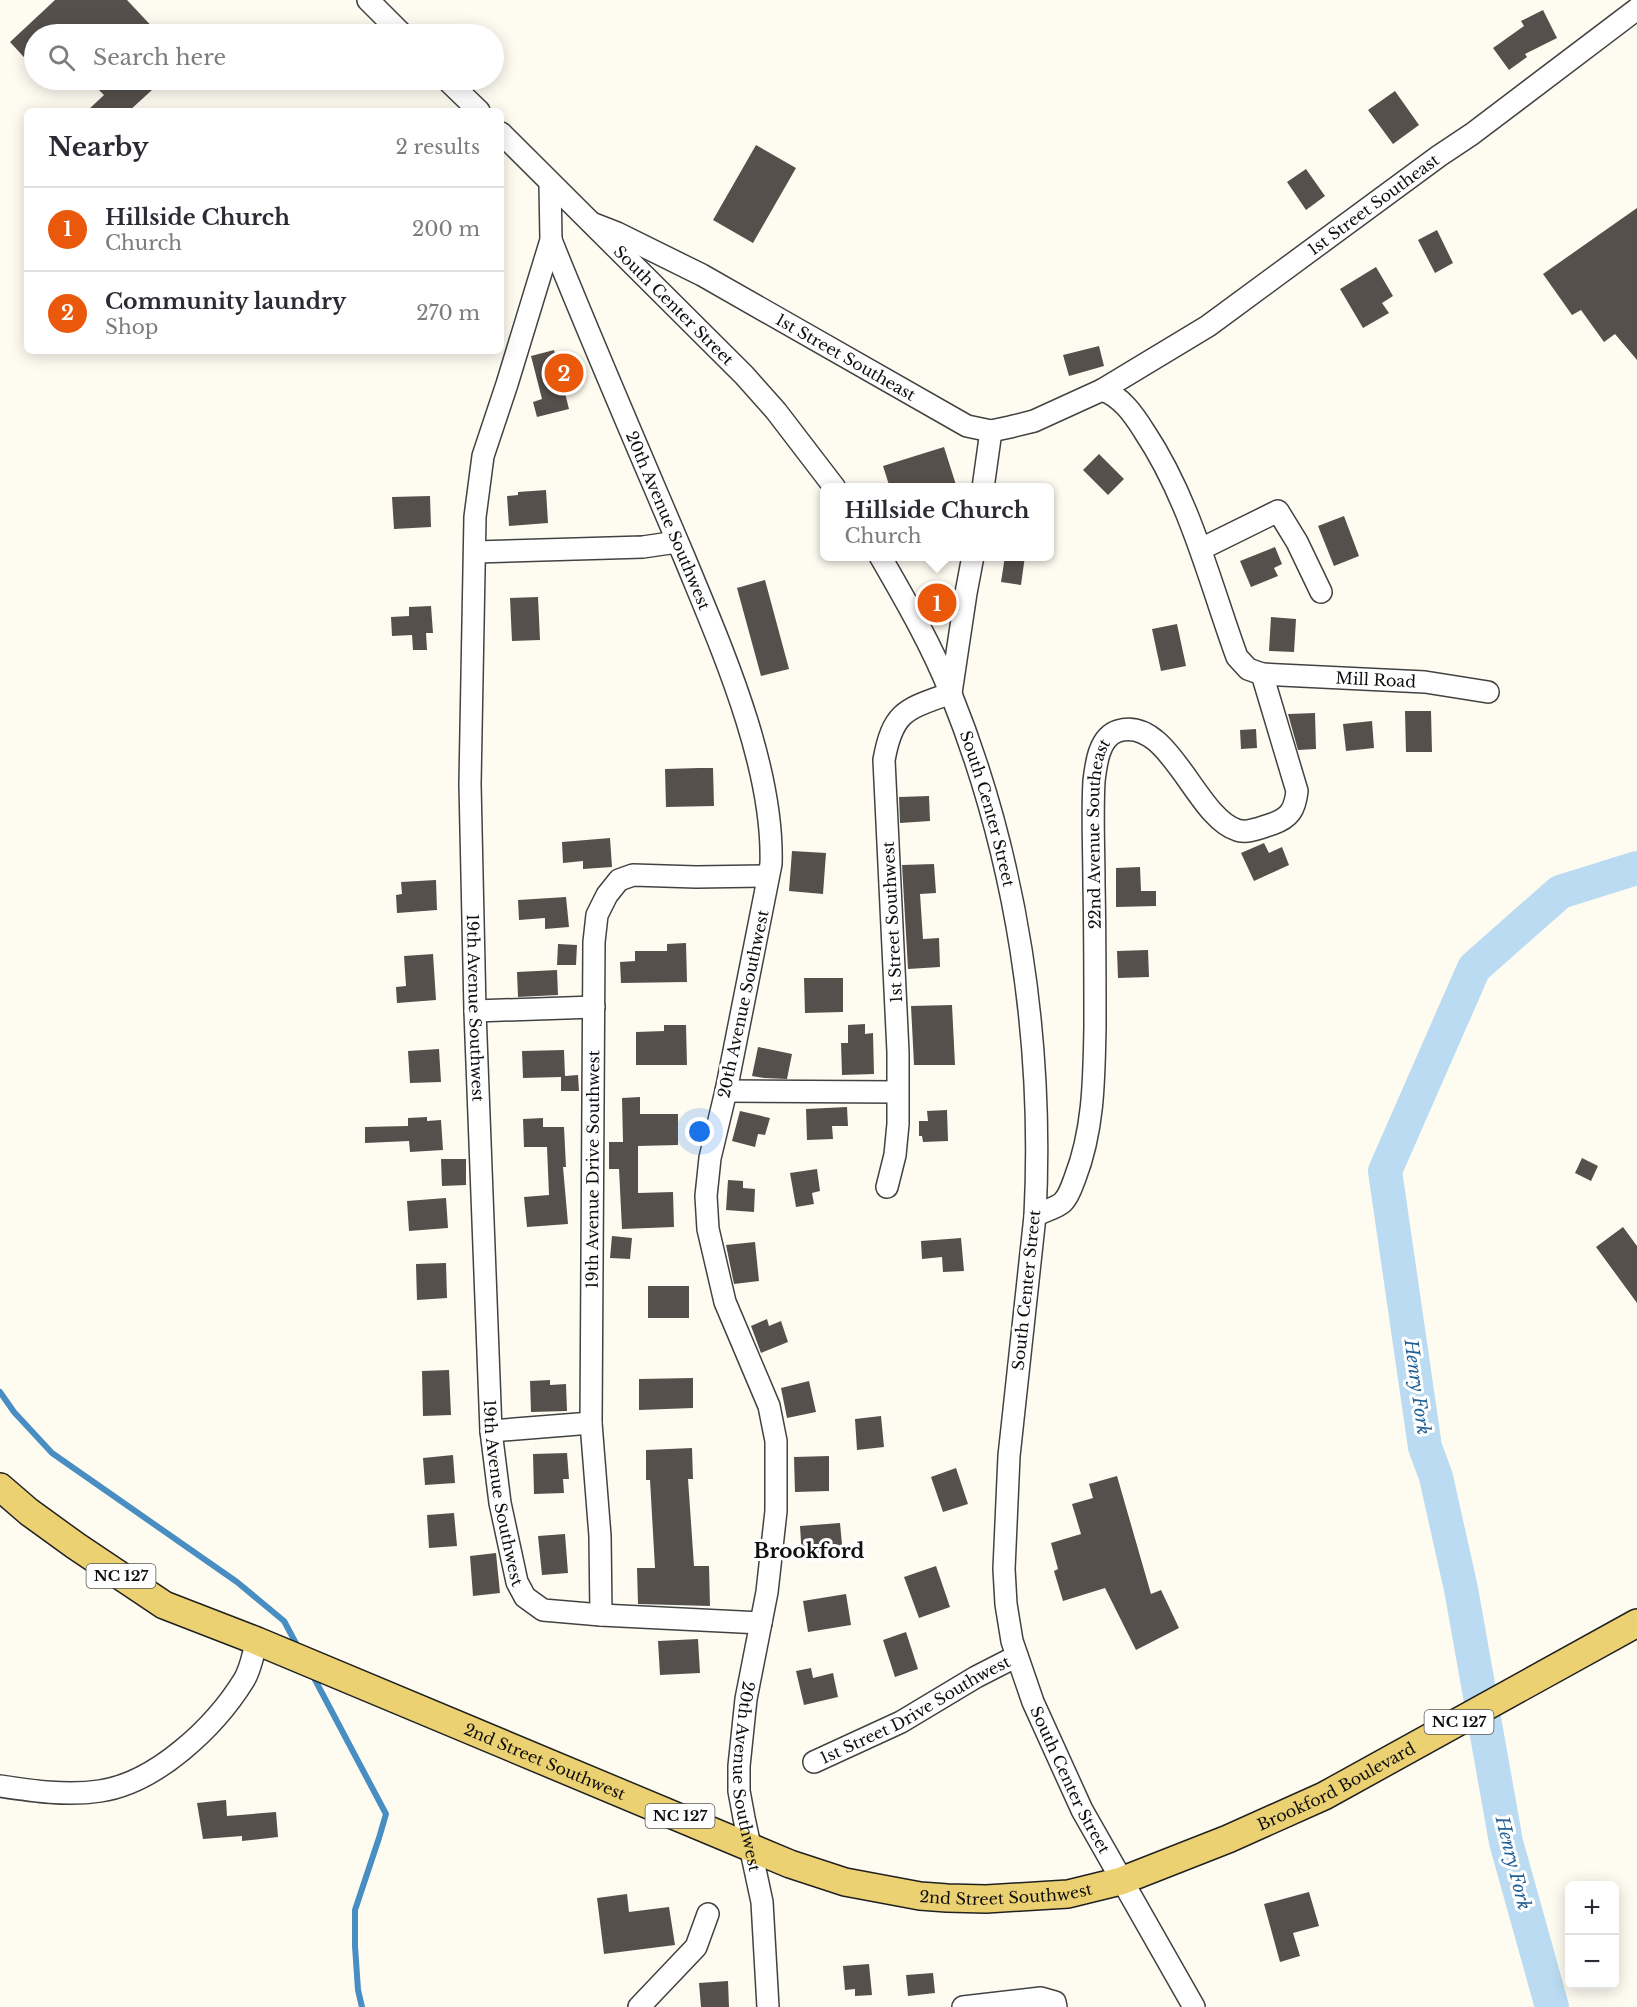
<!DOCTYPE html>
<html lang="en">
<head>
<meta charset="utf-8">
<style>
  :root { --surface:#fff; --page:#f2f2f3; --text:#2b2b33; --muted:#7c7c81; --line:#e1e1e2; --accent:#ea580c }
  body { margin:0; font-family:"Libre Baskerville",serif; background:var(--page); color:var(--text) }
  .controls { position:absolute; right:18px; bottom:18px; display:grid; overflow:hidden; border-radius:9px; box-shadow:0 3px 15px #0003 }
  .controls button { width:54px; height:54px; display:grid; place-items:center; padding:0; border:0; border-bottom:2px solid var(--line); background:var(--surface); color:var(--text); font:30px sans-serif }
  .you { position:absolute; left:700px; top:1132px; width:21px; height:21px; margin:-15px; border:4px solid #fff; border-radius:50%; background:#1a73e8; box-shadow:0 0 0 9px #1a73e833 }
  .badge { display:grid; place-items:center; width:39px; height:39px; border-radius:50%; background:var(--accent); color:#fff; font-size:20px; font-weight:700 }
  .pin { position:absolute; translate:-50% -50%; border:3px solid #fff; box-shadow:0 2px 6px #0006 }
  .popup { position:absolute; left:820px; top:483px; width:234px; height:78px; box-sizing:border-box; display:grid; place-content:center; border-radius:9px; background:var(--surface); filter:drop-shadow(0 2px 4px #0005); font-size:20px; white-space:nowrap; color:var(--muted) }
  .popup b { font-size:22px; color:var(--text) }
  .popup::after { content:''; position:absolute; left:50%; top:100%; margin-left:-12px; border:12px solid transparent; border-top-color:var(--surface) }
  .list { margin:0; padding:0; list-style:none }
  h2 { display:flex; justify-content:space-between; align-items:center; height:78px; margin:0; padding:0 24px; font-size:26px }
  h2 small { font-size:20px; font-weight:400; color:var(--muted) }
  .list li { display:grid; grid-template-columns:39px 1fr auto; gap:18px; align-items:center; box-sizing:border-box; height:84px; padding:0 24px; border-top:2px solid var(--line) }
  .list b { display:block; font-size:22px; white-space:nowrap }
  .list p { margin:0; font-size:20px; white-space:nowrap; color:var(--muted) }
  .list em { font-size:20px; font-style:normal; color:var(--muted) }
  .icon { flex:none; width:33px; height:33px; fill:none; stroke:currentColor; stroke-width:2; stroke-linecap:round; stroke-linejoin:round }
  .map { position:relative; flex:none; width:1637px; height:2007px; overflow:hidden }
  .search { position:absolute; background:var(--surface); box-shadow:0 3px 15px #0003; left:24px; top:24px; width:480px; height:66px; display:flex; align-items:center; gap:15px; box-sizing:border-box; padding:0 21px; border-radius:33px; color:var(--muted); font-size:22px }
  .panel { position:absolute; background:var(--surface); box-shadow:0 3px 15px #0003; left:24px; top:108px; width:480px; height:246px; border-radius:9px }
  .map>svg:first-child { display:block }
  .lines { fill:none; stroke-linecap:round; stroke-linejoin:round }
  .stream { stroke:#488ec2; stroke-width:6 }
  .river { stroke:#badbf1; stroke-width:34 }
  .building { fill:#56504c }
  .minor-casing { stroke:#424242; stroke-width:24 }
  .major-casing { stroke:#202020; stroke-width:30 }
  .minor { stroke:#fff; stroke-width:21 }
  .major { stroke:#ecd173; stroke-width:27 }
  .labels { text-anchor:middle; stroke-width:6; stroke-linejoin:round; paint-order:stroke }
  .shield { fill:#fff; stroke:#575757; stroke-width:1.5 }
  .shield-label { font-size:15px; font-weight:bold; fill:#0f0f0f }
  .street-label { font-size:16px; fill:#0f0f0f; stroke:#fff }
  .water-label { font-size:18px; font-style:italic; fill:#226196; stroke:#fff }
  .quarter-label { font-size:20px; font-weight:bold; fill:#0f0f0f; stroke:#fff }
</style>
</head>
<body>
<div class="map">
<svg width="1637" height="2007" viewBox="0 0 1637 2007">
  <rect width="100%" height="100%" fill="#fefcf1"/>
  <g class="lines">
    <path class="stream" d="M0 1392 14 1412 52 1453 237 1582 284 1621 299 1649
      M312 1674 386 1814 379 1838 355 1910V1946L358 1990 362 2007"/>
    <path class="river" d="M1552 2007 1506 1842 1461 1589 1436 1477 1425 1447 1385 1171 1474 968 1560 892 1637 868"/>
  </g>
  <path class="building" d="M55 0H127L159 34H34V68L10 42Z
    M1543 10 1557 38 1525 54 1527 57 1509 70 1493 48 1524 26 1521 21Z
    M89 80H163L129 111H87L104 95Z
    M1395 91 1419 125 1393 144 1368 110Z
    M756 145 796 168 753 243 713 220Z
    M1306 169 1325 196 1306 210 1287 182Z
    M1637 208V360L1615 334 1604 342 1581 310 1572 315 1543 274Z
    M1437 230 1453 263 1435 273 1418 240Z
    M1376 267 1393 296 1382 303 1389 313 1363 328 1340 289Z
    M1099 346 1104 366 1069 376 1063 355Z
    M554 350 569 409 537 417 533 402 542 399 531 356Z
    M944 447 957 488H890L883 466Z
    M1099 454 1124 479 1108 495 1083 470Z
    M546 490 548 523 509 526 507 496 518 495V492Z
    M430 496 431 527 394 529 392 497Z
    M1344 516 1359 556 1334 566 1318 526Z
    M1275 547 1282 564 1274 568 1278 576 1251 587 1240 561Z
    M1005 556H1025L1021 585 1001 582Z
    M765 580 789 669 761 676 737 588Z
    M538 597 540 640 512 641 510 598Z
    M431 606 433 633H426L427 650H413L412 635 392 636 391 617 409 616V607Z
    M1271 617 1296 619 1294 652 1269 651Z
    M1177 624 1186 666 1161 671 1152 629Z
    M1405 711H1431L1432 752H1406Z
    M1315 713 1316 749 1298 750 1288 714Z
    M1372 721 1374 748 1346 751 1343 724Z
    M1256 729 1257 748 1241 749 1240 730Z
    M699 768H713L714 806 666 807 665 769Z
    M929 796 930 821 900 823 899 797Z
    M610 838 612 867 583 869V861L563 863 562 842Z
    M1264 843 1269 853 1282 847 1289 865 1254 881 1241 853Z
    M792 851 826 853 823 894 789 891Z
    M934 864 936 893 920 894 923 939 939 938 940 967 908 969 902 865Z
    M1140 867 1141 891H1156V906L1116 907V868Z
    M436 880 437 910 397 913 396 895 402 894 401 882Z
    M566 897 569 927 545 929V918L519 920 518 900Z
    M686 943 687 982 621 983 620 962 635 961V951H667V944Z
    M558 944 577 945 576 965H557Z
    M1148 950 1149 977 1118 978 1117 951Z
    M433 954 436 1000 397 1003 396 987 406 986 404 956Z
    M557 970 558 995 518 997 517 972Z
    M804 978H843V1012L805 1013Z
    M952 1005 955 1065H914L911 1006Z
    M865 1024V1034L873 1033 874 1074 842 1075 841 1043H848V1025Z
    M664 1025H686L687 1065H636V1032L664 1031Z
    M758 1047 792 1054 787 1079 764 1078 752 1076Z
    M439 1049 441 1082 410 1083 408 1051Z
    M564 1050 565 1076 578 1075 579 1091H561V1077L523 1078 522 1051Z
    M640 1097V1114H678V1145L638 1146V1193L673 1192 674 1227 622 1229 619 1169H609V1142H623L622 1098Z
    M847 1107 848 1126H832L833 1139 807 1140 806 1109Z
    M947 1110 948 1141 923 1142 922 1136H919V1121H928L927 1111Z
    M740 1111 770 1118 765 1135 758 1134 755 1147 732 1141Z
    M427 1117V1121L441 1120 443 1150 410 1152 409 1141 365 1143V1127L408 1126V1118Z
    M543 1118V1127H564L566 1167H563L568 1224 527 1227 524 1197 549 1195 547 1147H524L523 1119Z
    M1582 1158 1598 1166 1591 1181 1575 1173Z
    M441 1159H466V1185L442 1186Z
    M817 1169 820 1191 812 1193 814 1204 796 1207 790 1173Z
    M728 1180 743 1181V1188L755 1189 754 1212 726 1210Z
    M446 1198 448 1228 409 1231 407 1201Z
    M1623 1227 1637 1246V1303L1596 1247Z
    M612 1236 632 1238 630 1259 610 1258Z
    M961 1238 964 1271 943 1272 942 1257 922 1259 921 1241Z
    M755 1242 759 1281 734 1284 726 1245Z
    M446 1263 447 1298 417 1300 416 1264Z
    M648 1286H689V1318H648Z
    M767 1319 769 1326 781 1321 788 1342 761 1353 751 1326Z
    M449 1370 451 1415 423 1416 422 1371Z
    M693 1378V1408L639 1410V1379Z
    M550 1380V1385L566 1384 567 1411 531 1412 530 1381Z
    M809 1381 816 1412 787 1418 781 1388Z
    M881 1416 884 1447 857 1450 855 1419Z
    M692 1448 693 1479H688L694 1566H709L710 1606 638 1604 637 1568H655L650 1480H646V1450Z
    M567 1453 569 1479H563L564 1493 534 1494 533 1454Z
    M453 1455 455 1483 425 1485 423 1458Z
    M829 1456V1491L795 1492 794 1457Z
    M956 1468 968 1504 943 1512 931 1477Z
    M1117 1476 1151 1594 1161 1590 1179 1628 1136 1650 1105 1588 1063 1601 1054 1571 1058 1569 1051 1543 1081 1534 1072 1504 1093 1498 1089 1484Z
    M454 1513 457 1546 429 1548 427 1515Z
    M840 1523 843 1555 802 1558 800 1526Z
    M565 1534 568 1573 542 1575 538 1536Z
    M496 1553 500 1593 473 1596 470 1556Z
    M936 1566 950 1607 919 1618 904 1577Z
    M846 1594 851 1625 808 1632 803 1601Z
    M906 1632 918 1669 895 1677 883 1640Z
    M698 1639 700 1673 660 1675 658 1641Z
    M811 1668 813 1678 833 1673 838 1697 804 1705 796 1671Z
    M226 1800 227 1816 276 1812 278 1837 242 1841V1836L203 1839 197 1803Z
    M1309 1892 1319 1926 1293 1933 1300 1956 1280 1962 1264 1904Z
    M627 1894 629 1912 669 1907 675 1945 604 1954 597 1898Z
    M869 1964 872 1995 855 1996V1989L845 1990 843 1966Z
    M933 1973 935 1993 908 1996 906 1975Z
    M728 1981 729 2007H701L699 1983Z"/>
  <g class="lines">
    <g class="minor-casing">
      <g id="minor">
        <path d="M368 0 402 34"/>
        <path d="M447 80 479 111"/>
        <path id="s1" d="M501 133 744 375 776 411 835 488"/>
        <path id="s2" d="M550 183 551 240 507 384 483 456 475 517 470 784 475 1011 491 1431 500 1503 517 1582 525 1597 543 1610 601 1615 761 1623"/>
        <path id="s3" d="M594 224 617 233 702 275 967 426 991 431 1010 427 1034 421 1102 390 1208 326 1439 156 1472 134 1637 9"/>
        <path id="s4" d="M551 240C594 347 640 453 685 559 722 649 774 766 771 864L726 1091 710 1158 706 1196 708 1229 725 1302 769 1406 776 1441V1511L767 1592 746 1699 739 1766V1791L744 1818 762 1902 768 2007"/>
        <path d="M983 488 991 431"/>
        <path d="M1201 549 1278 511 1297 542 1321 592"/>
        <path d="M475 552 643 547 677 542"/>
        <path id="s5" d="M880 556C906 601 932 646 951 694 1017 858 1044 1040 1035 1216L1009 1456 1004 1569 1006 1604 1012 1641 1033 1702 1082 1810 1194 2007"/>
        <path id="s6" d="M1262 674 1425 682 1488 692"/>
        <path d="M475 1011 594 1007"/>
        <path d="M726 1091 897 1092"/>
        <path d="M887 1187 895 1155 898 1124V1052L884 760C893 710 907 709 951 693L966 593 973 556"/>
        <path id="s7" d="M1035 1216C1043 1211 1057 1208 1063 1202 1069 1196 1072 1186 1075 1178 1094 1129 1094 1078 1095 1026 1095 979 1095 932 1094 885 1094 850 1092 816 1094 781 1096 764 1099 737 1118 731 1169 715 1196 818 1237 830 1247 834 1262 827 1272 824 1290 818 1295 809 1297 791L1262 674 1248 669 1237 657C1209 580 1190 500 1144 431 1134 415 1121 396 1102 390"/>
        <path d="M491 1431 591 1423"/>
        <path id="s8" d="M601 1615 600 1536 591 1423 594 942 597 915 607 895 619 880 633 875 696 877 767 876"/>
        <path id="s9" d="M814 1762 901 1722 976 1677 1017 1656"/>
        <path d="M0 1786C33 1791 67 1796 100 1791 156 1783 215 1727 244 1680 251 1669 253 1653 257 1641"/>
        <path d="M639 2007 696 1947 708 1914"/>
        <path d="M963 2007 1041 1998 1055 2002 1056 2007"/>
      </g>
    </g>
    <g class="major-casing">
      <g id="major">
        <path id="s10" d="M0 1487 29 1512 76 1546 164 1605 257 1641 790 1864 845 1882 920 1896 947 1898 986 1899 1068 1894 1121 1881 1228 1839 1324 1796 1637 1623"/>
      </g>
    </g>
    <use href="#minor" class="minor"/>
    <use href="#major" class="major"/>
  </g>
  <g class="labels">
    <g class="shield">
      <rect x="86.5" y="1564" width="69" height="24" rx="4.5"/>
      <rect x="1424.5" y="1710" width="69" height="24" rx="4.5"/>
      <rect x="645.5" y="1804" width="69" height="24" rx="4.5"/>
    </g>
    <g class="shield-label">
      <text x="121" y="1581">NC 127</text>
      <text x="1459" y="1727">NC 127</text>
      <text x="680" y="1821">NC 127</text>
    </g>
    <g class="street-label">
      <text dy="6" stroke="none"><textPath href="#s3" startOffset="897">1st Street Southeast</textPath></text>
      <text dy="6" stroke="none"><textPath href="#s1" startOffset="244">South Center Street</textPath></text>
      <text dy="6" stroke="none"><textPath href="#s3" startOffset="285">1st Street Southeast</textPath></text>
      <text dy="6" stroke="none"><textPath href="#s4" startOffset="304">20th Avenue Southwest</textPath></text>
      <text dy="6" stroke="none"><textPath href="#s6" startOffset="114">Mill Road</textPath></text>
      <text dy="6" stroke="none"><textPath href="#s5" startOffset="276">South Center Street</textPath></text>
      <text dy="6" stroke="none"><textPath href="#s7" startOffset="405">22nd Avenue Southeast</textPath></text>
      <text transform="translate(892 922) rotate(-93)" y="6">1st Street Southwest</text>
      <text transform="translate(743 1004) rotate(-78)" y="6">20th Avenue Southwest</text>
      <text dy="6" stroke="none"><textPath href="#s2" startOffset="836">19th Avenue Southwest</textPath></text>
      <text dy="6" stroke="none"><textPath href="#s8" startOffset="446">19th Avenue Drive Southwest</textPath></text>
      <text transform="translate(1026 1290) rotate(-84)" y="6">South Center Street</text>
      <text dy="6" stroke="none"><textPath href="#s2" startOffset="1322">19th Avenue Southwest</textPath></text>
      <text dy="6" stroke="none"><textPath href="#s9" startOffset="114">1st Street Drive Southwest</textPath></text>
      <text dy="6" stroke="none"><textPath href="#s10" startOffset="614">2nd Street Southwest</textPath></text>
      <text dy="6" stroke="none"><textPath href="#s4" startOffset="1599">20th Avenue Southwest</textPath></text>
      <text dy="6" stroke="none"><textPath href="#s5" startOffset="1266">South Center Street</textPath></text>
      <text dy="6" stroke="none"><textPath href="#s10" startOffset="1452">Brookford Boulevard</textPath></text>
      <text dy="6" stroke="none"><textPath href="#s10" startOffset="1100">2nd Street Southwest</textPath></text>
    </g>
    <g class="water-label">
      <text transform="translate(1417 1387) rotate(82)" y="6">Henry Fork</text>
      <text transform="translate(1513 1863) rotate(76)" y="6">Henry Fork</text>
    </g>
    <g class="quarter-label">
      <text x="809" y="1558">Brookford</text>
    </g>
  </g>
</svg>
<div class="controls">
<button>+</button>
<button>−</button>
</div>
<div class="you"></div>
<div class="pin badge" style="left:937px;top:603px">1</div>
<div class="popup"><b>Hillside Church</b>Church</div>
<div class="pin badge" style="left:564px;top:373px">2</div>
<div class="search"><svg class="icon" aria-label="search" viewBox="0 0 24 24"><circle cx="10" cy="10" r="6"/><path d="M15 15l6 6"/></svg>Search here</div>
<section class="panel">
<h2>Nearby<small>2 results</small></h2>
<ul class="list">
<li><span class="badge">1</span><div><b>Hillside Church</b><p>Church</p></div><em>200 m</em></li>
<li><span class="badge">2</span><div><b>Community laundry</b><p>Shop</p></div><em>270 m</em></li>
</ul>
</section>
</div>
</body>
</html>
